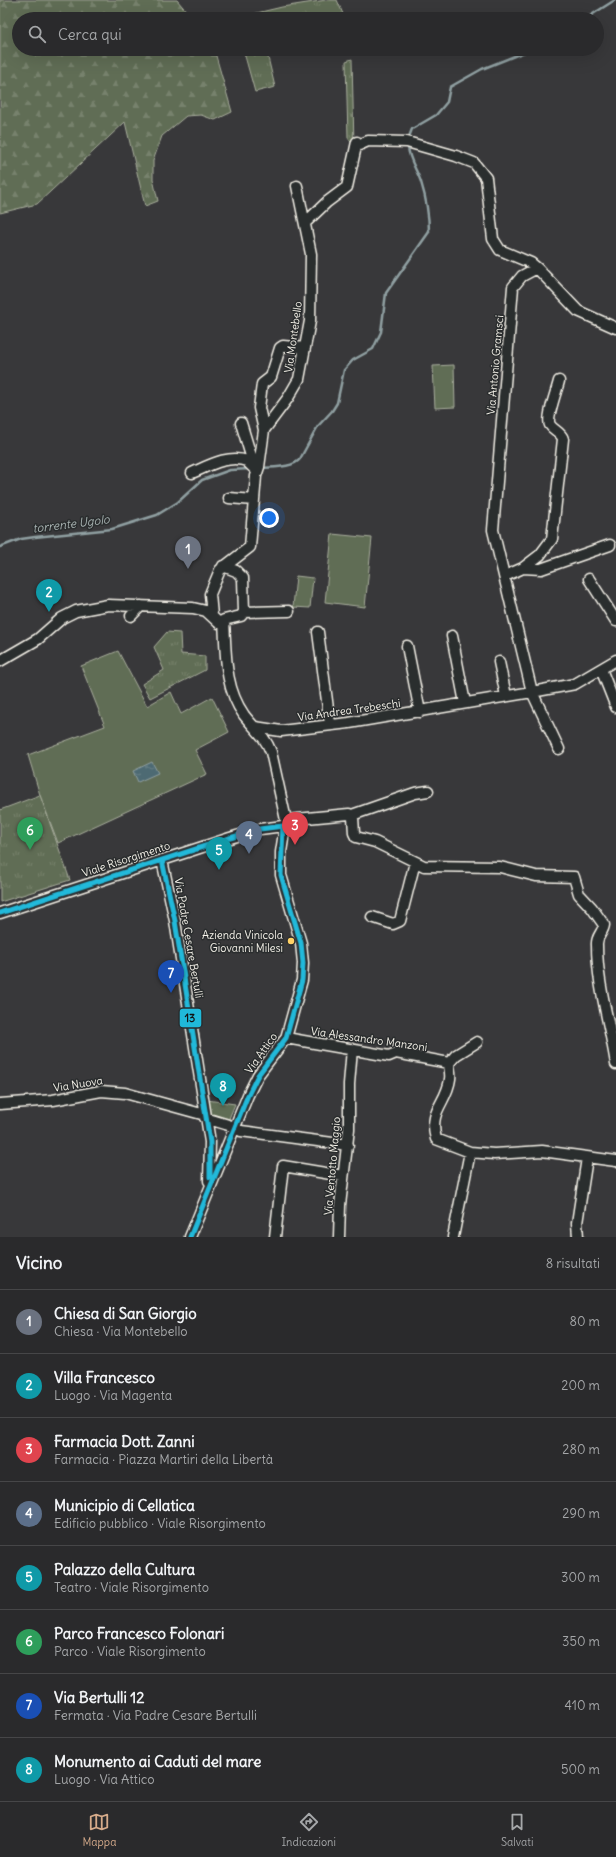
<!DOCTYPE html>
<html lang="it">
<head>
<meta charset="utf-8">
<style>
  :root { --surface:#2a2a2c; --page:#363638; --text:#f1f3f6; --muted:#a5a7a9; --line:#464648; --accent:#d6ab8b }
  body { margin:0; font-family:Delius,sans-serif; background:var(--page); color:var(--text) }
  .you { position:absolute; left:269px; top:518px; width:14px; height:14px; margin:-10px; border:3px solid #fff; border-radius:50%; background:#1a73e8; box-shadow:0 0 0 6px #1a73e833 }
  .badge { display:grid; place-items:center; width:26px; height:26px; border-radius:50%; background:var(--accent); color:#fff; font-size:13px; font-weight:700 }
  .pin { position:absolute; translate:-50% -33px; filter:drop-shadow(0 1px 2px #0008) }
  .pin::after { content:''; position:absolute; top:21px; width:14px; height:12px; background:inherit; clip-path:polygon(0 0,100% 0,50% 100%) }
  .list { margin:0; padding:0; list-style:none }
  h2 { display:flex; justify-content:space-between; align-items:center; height:52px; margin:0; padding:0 16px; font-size:17px }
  h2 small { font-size:13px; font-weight:400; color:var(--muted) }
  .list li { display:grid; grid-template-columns:26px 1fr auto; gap:12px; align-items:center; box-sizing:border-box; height:64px; padding:0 16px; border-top:1px solid var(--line) }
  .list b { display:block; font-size:15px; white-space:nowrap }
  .list p { margin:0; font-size:13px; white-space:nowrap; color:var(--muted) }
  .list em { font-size:13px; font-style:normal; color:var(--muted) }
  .icon { flex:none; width:22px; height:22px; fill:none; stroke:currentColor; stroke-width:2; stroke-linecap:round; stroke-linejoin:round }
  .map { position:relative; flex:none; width:616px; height:1237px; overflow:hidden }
  .search { position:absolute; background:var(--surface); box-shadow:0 4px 16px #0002; left:12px; right:12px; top:12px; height:44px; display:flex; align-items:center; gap:10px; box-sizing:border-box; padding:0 14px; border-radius:22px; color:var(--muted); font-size:15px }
  .sheet { height:564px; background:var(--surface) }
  nav { display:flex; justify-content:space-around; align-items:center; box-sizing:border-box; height:56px; border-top:1px solid var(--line); background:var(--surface); font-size:11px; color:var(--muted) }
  nav a { display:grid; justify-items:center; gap:2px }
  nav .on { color:var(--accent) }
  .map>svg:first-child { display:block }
  .grass { fill:url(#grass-tufts); stroke:#aaaf9e }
  .forest { fill:url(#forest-firs); stroke:#aaaf9e }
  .garden { fill:#606d55; stroke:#aaaf9e }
  .water { fill:url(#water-ripples); stroke:#90a0a2 }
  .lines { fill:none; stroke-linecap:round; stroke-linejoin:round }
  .stream { stroke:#90a0a2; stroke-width:2.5 }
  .minor-casing { stroke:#f4f1e8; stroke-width:13 }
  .minor { stroke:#2a2d2e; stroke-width:10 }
  .bus-1-casing { stroke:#2a2d2e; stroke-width:8 }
  .bus-1 { stroke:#20b9da; stroke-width:5 }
  .poi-dot { fill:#ffd166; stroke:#2a2d2e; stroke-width:1.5 }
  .labels { text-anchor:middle; stroke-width:3; stroke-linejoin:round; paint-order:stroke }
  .street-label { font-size:11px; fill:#f4f1e8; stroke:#2a2d2e }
  .poi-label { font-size:11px; fill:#f4f1e8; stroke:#2a2d2e; text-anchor:end }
  .water-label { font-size:12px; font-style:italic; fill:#a9b4b3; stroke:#2a2d2e }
  .line-badge { stroke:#2a2d2e; stroke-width:1.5 }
  .pale-badge-label { font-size:11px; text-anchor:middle; font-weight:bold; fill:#111 }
</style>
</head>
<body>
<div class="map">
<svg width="616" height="1237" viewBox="0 0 616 1237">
  <defs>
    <pattern id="grass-tufts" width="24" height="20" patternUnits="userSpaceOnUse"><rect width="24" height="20" fill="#606d55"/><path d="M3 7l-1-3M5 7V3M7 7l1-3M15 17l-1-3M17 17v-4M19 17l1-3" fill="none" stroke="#77826d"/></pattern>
    <pattern id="forest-firs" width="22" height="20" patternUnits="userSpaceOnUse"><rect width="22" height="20" fill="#606d55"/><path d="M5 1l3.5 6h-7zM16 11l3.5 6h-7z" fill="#77826d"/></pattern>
    <pattern id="water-ripples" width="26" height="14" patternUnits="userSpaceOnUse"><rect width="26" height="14" fill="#4e6a73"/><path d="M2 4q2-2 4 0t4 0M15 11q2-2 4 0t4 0" fill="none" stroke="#688087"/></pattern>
  </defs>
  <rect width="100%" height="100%" fill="#38383a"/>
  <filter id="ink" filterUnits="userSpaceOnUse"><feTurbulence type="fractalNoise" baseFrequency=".025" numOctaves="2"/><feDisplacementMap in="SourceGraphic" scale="8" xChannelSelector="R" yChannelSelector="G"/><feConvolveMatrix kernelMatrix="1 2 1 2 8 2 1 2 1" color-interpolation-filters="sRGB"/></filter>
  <g filter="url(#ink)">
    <path class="grass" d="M326 0H337L343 14 318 19H241L240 17 282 7Z
      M243 49H266L275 87 255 92Z
      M352 59 354 146 348 138 346 61Z
      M167 632 180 633 181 654 205 656V670L150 698 142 684 164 670 154 647Z
      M40 795 70 880 0 902V810Z"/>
    <path class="forest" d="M0 0H177L193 19H19V49H214L232 112 215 120 201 115 186 116 162 136 153 161V179L158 201 145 206 125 122 37 204 0 213Z"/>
    <path class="garden" d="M454 365 455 407 435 408 433 366Z
      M332 534 372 538 365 607 325 602Z
      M296 576 313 578 310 608 293 607Z
      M118 651 147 706 171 692 181 714 212 697 229 732 195 750 207 774 58 843 40 795 28 755 105 726 81 666Z
      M207 1100 235 1104 228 1121 214 1117 209 1113Z"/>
    <path class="water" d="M152 762 158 773 138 782 133 771Z"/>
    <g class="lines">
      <path class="stream" d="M585 19 615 0
        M409 137 412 129 436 115 447 102 450 87 482 69 532 49
        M263 468C273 467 293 468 300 459L318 426 332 411 337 403 344 370 353 360 373 349 381 332 386 293 429 232C429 216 426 198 421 182 417 170 409 160 408 147
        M0 547 21 539 35 537 112 529 157 515 178 502 202 480 230 470 250 469"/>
      <g class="minor-casing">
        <path id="minor" d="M357 146 368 141 407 142 456 156 474 163 486 178 493 239 500 250 531 263 537 268
          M305 223 327 202 347 187 357 142
          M241 423 255 469
          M264 430 259 408 262 384 271 377 280 348 283 346 305 348
          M192 473C208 466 229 454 247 461 250 466 255 468 257 472
          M229 498 254 500
          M223 566 236 571 243 578 244 612
          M523 568 541 569 610 545
          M505 576 523 568 540 555 552 539 563 439C561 432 554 431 550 425 546 418 557 390 559 381
          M589 579 616 621
          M131 616 141 606
          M212 616 210 594 220 570 250 547 256 476 259 467 264 430 288 398 299 379 310 321 311 254 297 186
          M224 620 241 616 244 612 289 611
          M318 632 330 724
          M452 636 465 703
          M407 646 420 712
          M0 661 38 639 62 618 76 611 108 605 193 608 206 611 219 623 224 620C226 653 224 687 244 715 254 728 265 736 271 752L286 820 349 814 353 817 354 833 356 837 375 842 424 866 500 867 536 876 574 877 579 894 592 908 604 925C603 933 596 936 597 945 597 985 610 1024 616 1064
          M499 662 506 696
          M601 669 616 707
          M255 727 281 731 349 723 532 692 575 684 616 660
          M559 749 532 692 493 530 513 287 522 276 537 268 578 311 616 328
          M352 815 415 793 428 791
          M162 860 175 921 210 1142 209 1181
          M0 913 230 838 260 829 283 826
          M372 917 393 924 400 921 415 862
          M286 1038 389 1056 396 1053 449 1063
          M477 1042 456 1055 449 1063C449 1068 451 1074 450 1079 447 1103 428 1110 436 1139L470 1152 494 1154 542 1151 616 1161
          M0 1104 53 1100 101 1091 125 1093 205 1115
          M205 1118 235 1127 241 1131 348 1145
          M190 1237 248 1095 258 1075 286 1038 302 980 303 963 301 943 281 875V852L286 820
          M275 1237 283 1166 343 1176
          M339 1237 340 1205 349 1129V1084L352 1049
          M453 1237 470 1152
          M578 1237 577 1223 587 1158"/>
      </g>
      <use href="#minor" class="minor"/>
      <g class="bus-1-casing">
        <path id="bus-1" d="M162 860 175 921 210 1142V1177
          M0 913 230 838 260 829 283 826
          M190 1237 248 1095 258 1075 286 1038 302 980 303 963 301 943 281 875 283 826"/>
      </g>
      <use href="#bus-1" class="bus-1"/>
    </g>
  </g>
  <circle class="poi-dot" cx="291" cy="941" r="4"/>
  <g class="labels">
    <g class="street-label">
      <text transform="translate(293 337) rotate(-82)" y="4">Via Montebello</text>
      <text transform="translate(495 365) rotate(-85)" y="4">Via Antonio Gramsci</text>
      <text transform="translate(349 710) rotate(-8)" y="4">Via Andrea Trebeschi</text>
      <text transform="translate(126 859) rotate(-18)" y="4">Viale Risorgimento</text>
      <text transform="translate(189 938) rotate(80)" y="4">Via Padre Cesare Bertulli</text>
      <text transform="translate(369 1039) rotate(8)" y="4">Via Alessandro Manzoni</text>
      <text transform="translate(261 1053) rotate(-55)" y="4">Via Attico</text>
      <text transform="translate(78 1084) rotate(-9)" y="4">Via Nuova</text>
      <text transform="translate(332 1166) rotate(-85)" y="4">Via Ventotto Maggio</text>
    </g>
    <g class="poi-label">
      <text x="283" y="939">Azienda Vinicola<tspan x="283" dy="13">Giovanni Milesi</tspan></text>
    </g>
    <g class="water-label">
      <text transform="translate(71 524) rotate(-7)" y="4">torrente Ugolo</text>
    </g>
  </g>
  <rect class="line-badge" x="179" y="1008" width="23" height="20" rx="4" fill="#20b9da"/>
  <g class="pale-badge-label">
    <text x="190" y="1022">13</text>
  </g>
</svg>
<div class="you"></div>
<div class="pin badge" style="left:188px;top:569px;background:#6b7280">1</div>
<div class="pin badge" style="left:49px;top:612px;background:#0f9aa8">2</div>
<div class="pin badge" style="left:295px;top:845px;background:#e0444e">3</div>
<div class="pin badge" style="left:249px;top:854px;background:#5c6f8a">4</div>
<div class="pin badge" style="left:219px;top:870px;background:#0f9aa8">5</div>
<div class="pin badge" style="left:30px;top:850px;background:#2e9e5b">6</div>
<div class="pin badge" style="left:171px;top:993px;background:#1a4fb4">7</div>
<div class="pin badge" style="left:223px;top:1106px;background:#0f9aa8">8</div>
<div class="search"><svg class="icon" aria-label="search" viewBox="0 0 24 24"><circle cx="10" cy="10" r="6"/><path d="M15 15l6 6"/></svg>Cerca qui</div>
</div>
<section class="sheet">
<h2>Vicino<small>8 risultati</small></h2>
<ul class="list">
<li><span class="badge" style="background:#6b7280">1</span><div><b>Chiesa di San Giorgio</b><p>Chiesa · Via Montebello</p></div><em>80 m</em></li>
<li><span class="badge" style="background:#0f9aa8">2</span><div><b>Villa Francesco</b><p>Luogo · Via Magenta</p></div><em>200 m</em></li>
<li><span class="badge" style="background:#e0444e">3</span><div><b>Farmacia Dott. Zanni</b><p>Farmacia · Piazza Martiri della Libertà</p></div><em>280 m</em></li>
<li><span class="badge" style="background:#5c6f8a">4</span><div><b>Municipio di Cellatica</b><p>Edificio pubblico · Viale Risorgimento</p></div><em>290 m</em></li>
<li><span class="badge" style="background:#0f9aa8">5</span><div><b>Palazzo della Cultura</b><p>Teatro · Viale Risorgimento</p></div><em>300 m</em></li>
<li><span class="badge" style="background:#2e9e5b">6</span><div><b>Parco Francesco Folonari</b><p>Parco · Viale Risorgimento</p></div><em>350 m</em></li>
<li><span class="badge" style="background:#1a4fb4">7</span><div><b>Via Bertulli 12</b><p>Fermata · Via Padre Cesare Bertulli</p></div><em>410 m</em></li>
<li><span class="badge" style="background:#0f9aa8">8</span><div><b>Monumento ai Caduti del mare</b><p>Luogo · Via Attico</p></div><em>500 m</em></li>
</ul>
</section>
<nav>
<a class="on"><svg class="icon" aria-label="map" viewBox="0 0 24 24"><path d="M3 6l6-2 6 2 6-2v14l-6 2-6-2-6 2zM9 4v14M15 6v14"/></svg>Mappa</a>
<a><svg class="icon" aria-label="directions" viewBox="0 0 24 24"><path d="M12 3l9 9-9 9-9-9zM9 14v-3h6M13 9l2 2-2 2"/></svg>Indicazioni</a>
<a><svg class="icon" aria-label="saved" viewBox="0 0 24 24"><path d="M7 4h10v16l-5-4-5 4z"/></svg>Salvati</a>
</nav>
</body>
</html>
